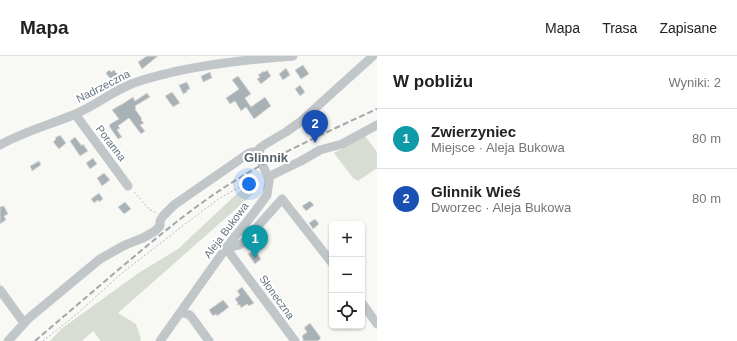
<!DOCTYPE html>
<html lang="pl">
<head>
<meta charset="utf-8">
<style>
  :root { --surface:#fff; --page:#f2f2f2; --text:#222; --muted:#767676; --line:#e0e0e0; --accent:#e14e2c }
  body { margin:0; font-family:Arial,sans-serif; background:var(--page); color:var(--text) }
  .controls { position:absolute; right:12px; bottom:12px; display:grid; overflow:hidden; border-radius:6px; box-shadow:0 1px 3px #0004 }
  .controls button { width:36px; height:36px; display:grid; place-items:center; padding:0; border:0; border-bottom:1px solid var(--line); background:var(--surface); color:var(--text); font:20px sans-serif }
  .you { position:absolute; left:249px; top:128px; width:14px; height:14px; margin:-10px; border:3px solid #fff; border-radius:50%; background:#1a73e8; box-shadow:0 0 0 6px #1a73e833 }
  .badge { display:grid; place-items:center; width:26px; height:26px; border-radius:50%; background:var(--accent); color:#fff; font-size:13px; font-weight:700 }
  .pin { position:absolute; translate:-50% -33px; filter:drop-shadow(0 1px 2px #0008) }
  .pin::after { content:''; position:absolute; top:21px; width:14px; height:12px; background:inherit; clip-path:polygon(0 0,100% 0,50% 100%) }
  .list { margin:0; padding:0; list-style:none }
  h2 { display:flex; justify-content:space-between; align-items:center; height:52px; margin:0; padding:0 16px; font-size:17px }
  h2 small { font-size:13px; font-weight:400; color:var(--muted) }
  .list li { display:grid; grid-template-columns:26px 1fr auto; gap:12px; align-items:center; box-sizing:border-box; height:60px; padding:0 16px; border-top:1px solid var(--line) }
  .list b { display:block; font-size:15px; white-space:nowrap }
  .list p { margin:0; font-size:13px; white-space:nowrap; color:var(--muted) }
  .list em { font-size:13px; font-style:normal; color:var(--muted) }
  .icon { flex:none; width:22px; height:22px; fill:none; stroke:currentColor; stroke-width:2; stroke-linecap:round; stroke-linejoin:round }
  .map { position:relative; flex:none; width:377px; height:285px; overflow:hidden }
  header { display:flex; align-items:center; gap:24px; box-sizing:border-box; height:56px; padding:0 20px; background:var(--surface); border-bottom:1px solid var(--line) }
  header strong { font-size:19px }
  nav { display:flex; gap:22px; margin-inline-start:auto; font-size:14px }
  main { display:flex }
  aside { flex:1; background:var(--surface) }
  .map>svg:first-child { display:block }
  .green { fill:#d8ddd4 }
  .building { fill:#a8b1b6; stroke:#dadad8 }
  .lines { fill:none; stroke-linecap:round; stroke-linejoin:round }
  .path { stroke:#b9bdc0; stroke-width:1; stroke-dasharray:2 2; stroke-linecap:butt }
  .minor { stroke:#c1c6c9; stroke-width:9 }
  .rail { stroke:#a0a8ad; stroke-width:2; stroke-dasharray:6 3; stroke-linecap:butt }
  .labels { text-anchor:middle; stroke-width:4; stroke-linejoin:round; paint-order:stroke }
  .street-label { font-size:11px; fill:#637580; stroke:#fff }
  .quarter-label { font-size:13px; font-weight:bold; fill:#55626b; stroke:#fff }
</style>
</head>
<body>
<header>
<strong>Mapa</strong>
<nav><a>Mapa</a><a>Trasa</a><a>Zapisane</a></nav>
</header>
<main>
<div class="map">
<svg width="377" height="285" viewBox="0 0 377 285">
  <rect width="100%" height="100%" fill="#f8f8f5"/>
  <path class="green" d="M365 80 377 96V112L358 125 353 122 334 97Z
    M242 133 254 137 118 257 136 268 141 283 140 285H101L93 275 82 285H50L61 273 140 216 178 193Z"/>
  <path class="building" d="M147 0H158L142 13 138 6Z
    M303 9 309 18 301 23 295 14Z
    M286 12 290 19 283 24 279 18Z
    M109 14 111 16 114 14 118 19 111 24 106 17Z
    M267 14 271 20 261 28 257 23 260 21 258 19 264 15 265 16Z
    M210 16 212 22 203 26 201 20Z
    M238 20 251 38 245 42 251 51 265 41 271 50 254 63 246 51 241 55 235 45 230 48 226 42 239 33 232 24Z
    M187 26 190 33 187 34V36L183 38 179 29Z
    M300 29 305 36 300 40 295 33Z
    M172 36 180 47 173 51 165 40Z
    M147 37 150 41 135 50 136 52 135 53 142 63 141 64 144 67 140 69 145 75 141 78 129 62 118 70 120 72 117 74 122 81 118 83 109 70 110 69V68L119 63 112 54 120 49H121L133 41 135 45Z
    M60 79 66 87 59 93 53 86 56 83 55 82Z
    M75 81 82 90 83 88 88 95 80 100 70 85Z
    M93 102 97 108 90 113 86 107Z
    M39 105 41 109 32 115 30 110Z
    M104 117 110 124 102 130 97 122Z
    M99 137 103 143 99 146 98 144 94 147 91 143Z
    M310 145 314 149 306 155 302 150Z
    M125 146 131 153 124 158 118 151Z
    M4 150 8 158 4 160 6 164 0 168V151Z
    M315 163 319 168 313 173 309 167Z
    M253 195 254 197 256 196 261 203 255 208 248 198Z
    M242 231 254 247 249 250 247 248 241 252 240 249H237L238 247 235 243 240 239 237 235Z
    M276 235 284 245 279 248 271 238Z
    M223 244 229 251 217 260 216 258 213 260 209 254Z
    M310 267 321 282 318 285H303V282L302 280 307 276 304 272Z"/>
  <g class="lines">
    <path class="path" d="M134 136 149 153 156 157
      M43 285 78 257 122 217 189 165 220 142 251 125 260 123"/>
    <path class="minor" d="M75 58 128 130
      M0 89C23 76 49 69 73 59 93 51 110 37 129 29 143 23 158 20 173 16 213 7 253 3 293 0
      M268 121 301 105 320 94 342 88 377 69
      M0 234 24 267
      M362 247 377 268
      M181 256 190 259 209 285
      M8 285 29 262 100 203 125 189 143 182 155 175 160 170V165L163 160 174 149 249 97 260 94
      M160 285 226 192 253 158 267 139 269 125 268 121 259 101V96L260 92 264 89 286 76 300 66 373 0
      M295 285 226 192 239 189 243 187 282 143 332 207"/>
    <path class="rail" d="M35 285C63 261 90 238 118 214 154 184 189 154 228 129 275 99 327 76 377 53"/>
  </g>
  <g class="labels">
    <g class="street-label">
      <text transform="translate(103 30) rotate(-27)" y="4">Nadrzeczna</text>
      <text transform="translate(111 87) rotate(53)" y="4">Poranna</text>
      <text transform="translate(226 174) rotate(-53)" y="4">Aleja Bukowa</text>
      <text transform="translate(277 241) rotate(54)" y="4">Słoneczna</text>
    </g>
    <g class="quarter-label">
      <text x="266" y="106">Glinnik</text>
    </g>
  </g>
</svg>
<div class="controls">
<button>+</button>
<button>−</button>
<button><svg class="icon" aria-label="locate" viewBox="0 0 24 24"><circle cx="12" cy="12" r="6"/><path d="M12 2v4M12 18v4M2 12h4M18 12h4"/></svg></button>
</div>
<div class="you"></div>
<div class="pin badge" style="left:255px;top:202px;background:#0f9aa8">1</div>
<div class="pin badge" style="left:315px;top:87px;background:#1a4fb4">2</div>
</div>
<aside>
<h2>W pobliżu<small>Wyniki: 2</small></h2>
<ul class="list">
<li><span class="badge" style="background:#0f9aa8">1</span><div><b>Zwierzyniec</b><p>Miejsce · Aleja Bukowa</p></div><em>80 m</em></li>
<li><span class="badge" style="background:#1a4fb4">2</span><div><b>Glinnik Wieś</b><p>Dworzec · Aleja Bukowa</p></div><em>80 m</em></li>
</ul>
</aside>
</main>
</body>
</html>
